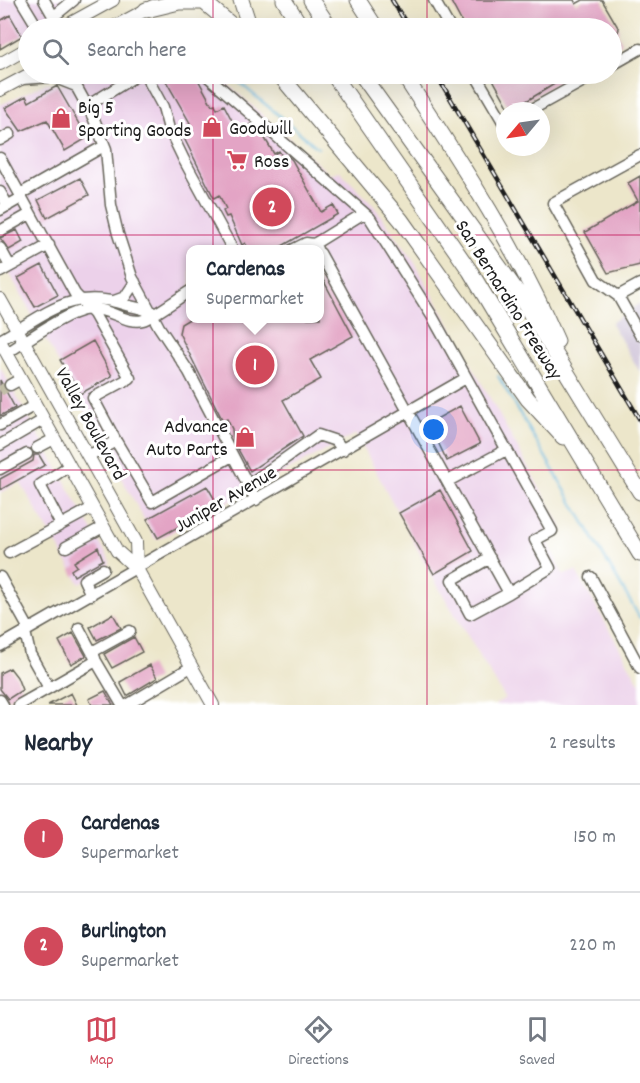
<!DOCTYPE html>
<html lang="en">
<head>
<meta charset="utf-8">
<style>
  :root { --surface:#fff; --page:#f6f6f7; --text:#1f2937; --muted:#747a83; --line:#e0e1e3; --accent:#d1495b }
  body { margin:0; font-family:Dekko,sans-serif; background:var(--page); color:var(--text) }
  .compass { position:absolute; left:496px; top:102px; width:54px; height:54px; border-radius:50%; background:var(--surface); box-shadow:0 6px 24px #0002; rotate:241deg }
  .you { position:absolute; left:434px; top:430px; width:21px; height:21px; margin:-15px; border:4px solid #fff; border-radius:50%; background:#1a73e8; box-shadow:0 0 0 9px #1a73e833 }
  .badge { display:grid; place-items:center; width:39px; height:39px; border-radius:50%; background:var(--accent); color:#fff; font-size:20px; font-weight:700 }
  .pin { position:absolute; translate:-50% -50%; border:3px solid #fff; box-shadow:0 2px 6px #0006 }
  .popup { position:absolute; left:186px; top:245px; width:138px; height:78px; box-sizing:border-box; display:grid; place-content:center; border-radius:12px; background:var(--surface); filter:drop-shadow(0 2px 4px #0005); font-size:20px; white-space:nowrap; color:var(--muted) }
  .popup b { font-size:22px; color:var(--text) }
  .popup::after { content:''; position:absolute; left:50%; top:100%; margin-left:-12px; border:12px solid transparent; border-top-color:var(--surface) }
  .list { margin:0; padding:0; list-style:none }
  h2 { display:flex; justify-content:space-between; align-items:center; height:78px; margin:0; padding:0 24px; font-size:26px }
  h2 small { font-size:20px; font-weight:400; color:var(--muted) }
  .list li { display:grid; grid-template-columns:39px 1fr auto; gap:18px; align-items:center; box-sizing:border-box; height:108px; padding:0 24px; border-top:2px solid var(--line) }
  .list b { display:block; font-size:22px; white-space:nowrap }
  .list p { margin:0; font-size:20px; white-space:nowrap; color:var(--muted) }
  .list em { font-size:20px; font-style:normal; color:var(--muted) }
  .icon { flex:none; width:33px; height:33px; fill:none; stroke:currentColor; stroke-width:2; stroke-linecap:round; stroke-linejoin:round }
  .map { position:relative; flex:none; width:640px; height:705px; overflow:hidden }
  .search { position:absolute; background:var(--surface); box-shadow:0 6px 24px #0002; left:18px; right:18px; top:18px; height:66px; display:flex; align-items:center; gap:15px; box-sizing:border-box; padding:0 21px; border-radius:33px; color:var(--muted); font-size:22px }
  .sheet { height:294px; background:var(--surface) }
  nav { display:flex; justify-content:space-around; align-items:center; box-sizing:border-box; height:84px; border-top:2px solid var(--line); background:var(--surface); font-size:16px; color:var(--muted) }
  nav a { display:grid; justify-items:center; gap:3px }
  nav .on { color:var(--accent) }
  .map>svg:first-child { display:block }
  .built { fill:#ecd1ea; fill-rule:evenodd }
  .industrial { fill:#cbbfd5 }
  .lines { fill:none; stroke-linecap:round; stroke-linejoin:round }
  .stream { stroke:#62b6de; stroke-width:2 }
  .building { fill:#e3a4c5 }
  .minor-tunnel { stroke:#c2bea7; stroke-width:10; stroke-dasharray:10 5; stroke-linecap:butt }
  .minor-casing { stroke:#656359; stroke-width:13 }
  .major-casing { stroke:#656359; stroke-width:14 }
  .highway-casing { stroke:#656359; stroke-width:17 }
  .minor { stroke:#fff; stroke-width:10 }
  .major { stroke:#fff; stroke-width:12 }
  .highway { stroke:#fff; stroke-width:15 }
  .rail-casing { stroke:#1c1c1c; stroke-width:4.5 }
  .rail { stroke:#fff; stroke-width:2; stroke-dasharray:7; stroke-linecap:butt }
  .grid { fill:none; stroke:#c2185b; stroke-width:1.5; stroke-opacity:0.55 }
  .labels { text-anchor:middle; stroke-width:6; stroke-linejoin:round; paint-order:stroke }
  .poi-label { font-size:20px; fill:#1c1c1c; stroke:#fff; text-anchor:start }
  .street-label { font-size:20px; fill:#1c1c1c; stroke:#fff }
</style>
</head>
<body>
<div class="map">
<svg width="640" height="705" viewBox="0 0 640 705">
  <rect width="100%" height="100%" fill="#fff"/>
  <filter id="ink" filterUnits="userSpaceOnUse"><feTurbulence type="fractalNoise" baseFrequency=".0167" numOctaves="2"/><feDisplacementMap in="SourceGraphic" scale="12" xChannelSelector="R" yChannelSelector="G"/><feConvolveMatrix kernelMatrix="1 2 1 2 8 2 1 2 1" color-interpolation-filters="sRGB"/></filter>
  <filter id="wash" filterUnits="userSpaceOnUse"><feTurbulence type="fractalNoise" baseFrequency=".008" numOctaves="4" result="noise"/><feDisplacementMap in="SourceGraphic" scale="24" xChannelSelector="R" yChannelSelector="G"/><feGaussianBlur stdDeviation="1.35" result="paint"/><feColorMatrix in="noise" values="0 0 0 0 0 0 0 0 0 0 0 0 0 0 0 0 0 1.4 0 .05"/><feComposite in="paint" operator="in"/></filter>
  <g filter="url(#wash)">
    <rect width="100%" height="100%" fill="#ece6ca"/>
    <path class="built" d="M0 0H80L36 28H28V33L0 49Z
      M76 74H216L329 174 340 171 374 206 415 263 563 530 547 539 563 575 576 571 640 684V705H495L505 698 433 578 356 434 161 538 155 539 0 256V105L47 83 62 85ZM190 250H320V318H190Z
      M0 367 110 561 108 568 80 584 20 482 0 493Z"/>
    <path class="industrial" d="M640 303V372L611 323Z"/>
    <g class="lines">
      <path class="stream" d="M179 28H180
        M229 74 318 148
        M498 376 640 618"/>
    </g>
    <g id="blocks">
      <path class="building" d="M450 0H574L576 4 583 0H602L619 29 617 34 622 43 612 49V28H465Z
        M10 15 22 36 0 49V21Z
        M162 74H195L212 105 215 104 217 109 224 105 238 132 251 124 263 135 274 154 279 151 283 158 288 156 292 160 321 212 333 205 338 214 277 249H249L245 243 242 245 229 216 226 217 223 211 226 209 219 195 214 198 183 136 190 123Z
        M490 74H571L515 108H509Z
        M57 86 87 138 65 151 47 120 21 131 5 108 26 96 29 102Z
        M640 176V265L608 273 585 232 638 201 628 183Z
        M80 178 89 195 47 218 38 200Z
        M17 230 23 242 9 250 0 238Z
        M42 265 58 295 35 307 18 278Z
        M320 274 353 336 310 360 321 379 283 400 303 436 250 471 233 440 232 429 227 419 223 421 179 333 181 324 191 318H320Z
        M93 341 112 376 80 394 60 360Z
        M0 380 15 408 0 416Z
        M460 406 480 444 447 461 429 423Z
        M34 455H39L45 465 0 490V479L33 461Z
        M207 486 218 505 158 538 147 519Z
        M440 490 473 551 434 574 399 513Z
        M98 547 103 560 74 576 71 570 77 566 74 562Z
        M113 614 121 628 97 640 90 627Z
        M73 633 86 656 71 664 59 641Z
        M134 637 142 652 112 668 104 654Z
        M150 665 157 678 127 696 120 682Z
        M10 668 17 677 22 690 8 699 0 689V673Z
        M105 691 113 705H92L89 699Z
        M71 693 77 705H48Z"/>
    </g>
  </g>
  <g filter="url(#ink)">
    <use href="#blocks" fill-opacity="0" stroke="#656359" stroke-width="1.5"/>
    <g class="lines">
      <path class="minor-tunnel" d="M0 391 10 385"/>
      <g class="minor-casing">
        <path id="minor" d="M21 0 38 28
          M44 0 60 28
          M434 0 450 28
          M53 17 74 0
          M612 65 640 49
          M75 74 76 86 93 117 106 149 111 205 118 234 132 277 159 327 189 372 256 500
          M145 74 163 107 169 129 184 160 233 250
          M205 74 370 218 432 316 552 531 535 540 550 568 509 593 320 253
          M475 74 505 125
          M22 79 53 77 76 86
          M87 106 139 74
          M529 111 596 74
          M0 140 10 134
          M640 155 553 203 596 280 618 296 640 335
          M0 158 75 294 94 314 130 378 93 398 116 441 88 456
          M0 192 8 206
          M20 194 104 146
          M0 210 21 198
          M0 231 30 214
          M314 244 364 213
          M0 248 10 266
          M292 250 306 243 314 244 317 249
          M0 272 49 245
          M618 296 640 284
          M114 301 125 297 135 282
          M0 340C47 314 71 287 126 305 136 308 144 308 153 313
          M7 353C28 340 65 312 89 309 107 306 126 325 143 320 151 318 180 297 190 291
          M10 385 21 379
          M0 425 35 405
          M116 441 152 502 232 456
          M0 445 43 420
          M37 448 54 439
          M0 469 27 454
          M448 481 506 450
          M248 485 318 435 336 441 343 450
          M61 525 40 485 69 466
          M66 547 103 527
          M9 553 92 508
          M490 558 452 580 470 614 509 593
          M0 577 29 629
          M591 577 640 668
          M91 595 84 580 103 569
          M79 628 95 658
          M0 646 466 378
          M92 652 130 631
          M49 688 96 661 122 705
          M0 700 3 705
          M19 705 49 688 30 654 25 632
          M127 705 191 667"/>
      </g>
      <g class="major-casing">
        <path id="major" d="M62 28 113 0
          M112 28 153 6
          M0 64 28 48
          M0 90 30 74
          M0 299 136 542 137 569
          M0 341 117 551 137 569 213 705"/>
      </g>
      <g class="highway-casing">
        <path id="highway" d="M241 0 250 28
          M284 0 302 28
          M311 0 330 28
          M358 0 376 28
          M146 10 179 2H204L235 28
          M279 74 401 220 528 399 563 437
          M333 74 470 271 640 554
          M361 74 516 290 640 492
          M403 74C459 160 516 246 557 341"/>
      </g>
      <use href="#minor" class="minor"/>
      <use href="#major" class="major"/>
      <use href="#highway" class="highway"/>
      <g class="rail-casing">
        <path id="rail" d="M392 0 409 28
          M436 74 640 420"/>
      </g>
      <use href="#rail" class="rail"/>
    </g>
  </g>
  <path class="grid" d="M213 0V28M427 0V28M213 74V705M427 74V705M0 235H640M0 470H640"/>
  <defs>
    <g id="shop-bare" transform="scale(1.62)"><path d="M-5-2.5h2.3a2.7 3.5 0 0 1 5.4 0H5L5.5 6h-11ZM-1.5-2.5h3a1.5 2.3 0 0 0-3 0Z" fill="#d1495b" stroke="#fff" stroke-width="2.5" paint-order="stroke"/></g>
    <g id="supermarket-bare" transform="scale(1.62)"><path d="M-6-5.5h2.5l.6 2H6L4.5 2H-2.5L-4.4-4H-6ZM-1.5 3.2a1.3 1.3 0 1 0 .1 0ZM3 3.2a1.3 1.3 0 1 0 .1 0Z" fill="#d1495b" stroke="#fff" stroke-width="2.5" paint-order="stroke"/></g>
  </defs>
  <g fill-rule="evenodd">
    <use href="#shop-bare" x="61" y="118"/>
    <use href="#shop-bare" x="212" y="127"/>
    <use href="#supermarket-bare" x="237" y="160"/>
    <use href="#shop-bare" x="245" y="437"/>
  </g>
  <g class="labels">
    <g class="poi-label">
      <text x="78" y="113">Big 5<tspan x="78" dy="23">Sporting Goods</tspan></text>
      <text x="229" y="134">Goodwill</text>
      <text x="254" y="167">Ross</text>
      <text x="228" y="432" text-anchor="end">Advance<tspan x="228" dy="23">Auto Parts</tspan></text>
    </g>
    <g class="street-label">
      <text transform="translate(510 299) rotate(58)" y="7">San Bernardino Freeway</text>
      <text transform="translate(92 423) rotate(61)" y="7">Valley Boulevard</text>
      <text transform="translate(225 498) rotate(-30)" y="7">Juniper Avenue</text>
    </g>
  </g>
</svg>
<svg class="compass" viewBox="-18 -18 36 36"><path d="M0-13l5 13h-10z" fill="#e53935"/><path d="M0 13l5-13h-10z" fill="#747a83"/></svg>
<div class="you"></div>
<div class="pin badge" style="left:255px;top:365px">1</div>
<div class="popup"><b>Cardenas</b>Supermarket</div>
<div class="pin badge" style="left:272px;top:207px">2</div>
<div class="search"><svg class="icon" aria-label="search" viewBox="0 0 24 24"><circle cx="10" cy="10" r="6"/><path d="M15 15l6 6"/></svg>Search here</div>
</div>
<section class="sheet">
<h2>Nearby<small>2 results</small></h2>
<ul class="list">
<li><span class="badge">1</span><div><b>Cardenas</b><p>Supermarket</p></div><em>150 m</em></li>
<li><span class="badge">2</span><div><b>Burlington</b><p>Supermarket</p></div><em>220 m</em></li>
</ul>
</section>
<nav>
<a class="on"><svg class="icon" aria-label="map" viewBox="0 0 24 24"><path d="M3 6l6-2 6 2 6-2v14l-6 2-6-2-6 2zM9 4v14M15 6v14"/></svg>Map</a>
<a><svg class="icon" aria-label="directions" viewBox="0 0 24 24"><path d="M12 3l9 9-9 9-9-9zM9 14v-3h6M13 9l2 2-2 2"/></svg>Directions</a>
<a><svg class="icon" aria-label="saved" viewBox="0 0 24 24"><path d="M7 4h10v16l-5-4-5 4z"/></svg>Saved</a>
</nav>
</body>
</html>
